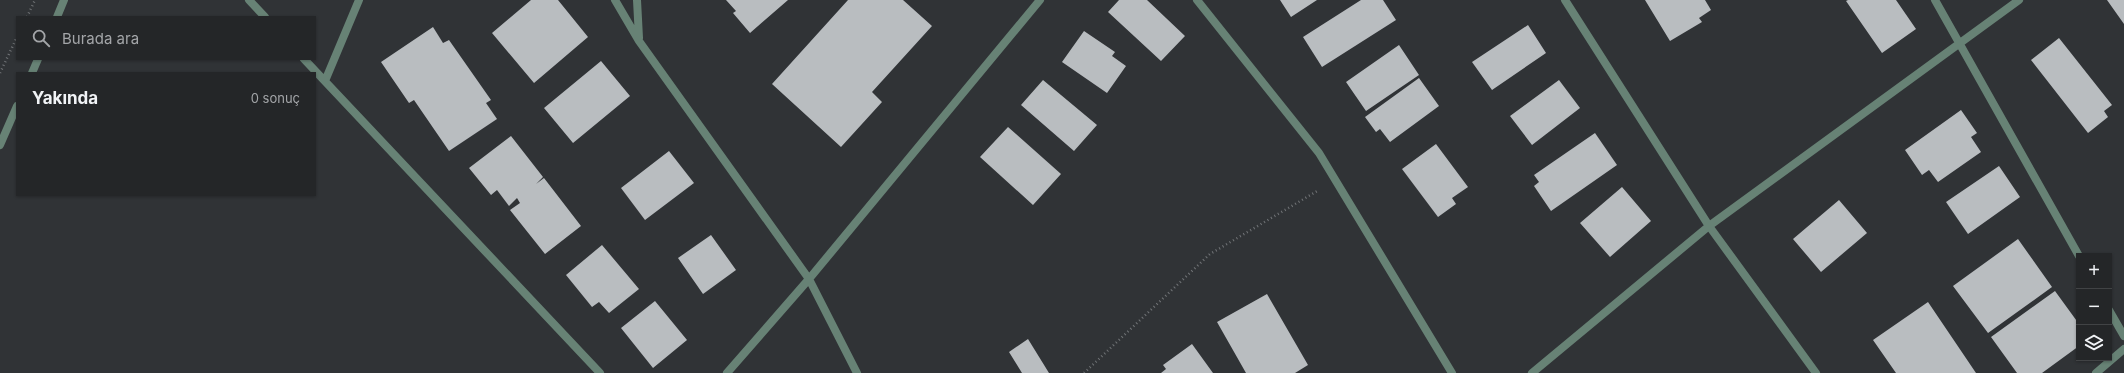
<!DOCTYPE html>
<html lang="tr">
<head>
<meta charset="utf-8">
<style>
  :root { --surface:#242628; --page:#303234; --text:#f1f3f6; --muted:#a3a5a8; --line:#414345 }
  body { margin:0; font-family:Inter,sans-serif; background:var(--page); color:var(--text) }
  .controls { position:absolute; right:12px; bottom:12px; display:grid; overflow:hidden; border-radius:0px; box-shadow:0 1px 3px #0004 }
  .controls button { width:36px; height:36px; display:grid; place-items:center; padding:0; border:0; border-bottom:1px solid var(--line); background:var(--surface); color:var(--text); font:20px sans-serif }
  .list { margin:0; padding:0; list-style:none }
  h2 { display:flex; justify-content:space-between; align-items:center; height:52px; margin:0; padding:0 16px; font-size:17px }
  h2 small { font-size:13px; font-weight:400; color:var(--muted) }
  .icon { flex:none; width:22px; height:22px; fill:none; stroke:currentColor; stroke-width:2; stroke-linecap:round; stroke-linejoin:round }
  .map { position:relative; flex:none; width:2124px; height:373px; overflow:hidden }
  .search { position:absolute; background:var(--surface); box-shadow:0 1px 3px #0004; left:16px; top:16px; width:300px; height:44px; display:flex; align-items:center; gap:10px; box-sizing:border-box; padding:0 14px; border-radius:0px; color:var(--muted); font-size:15px }
  .panel { position:absolute; background:var(--surface); box-shadow:0 1px 3px #0004; left:16px; top:72px; width:300px; height:124px; border-radius:0px }
  .map>svg:first-child { display:block }
  .building { fill:#b9bdc0 }
  .lines { fill:none; stroke-linecap:round; stroke-linejoin:round }
  .path { stroke:#717477; stroke-width:2.5; stroke-dasharray:1 3; stroke-linecap:butt }
  .street { stroke:#678275; stroke-width:8 }
</style>
</head>
<body>
<div class="map">
<svg width="2124" height="373" viewBox="0 0 2124 373">
  <rect width="100%" height="100%" fill="#303336"/>
  <path class="building" d="M531 0H558L588 37 534 83 492 33Z
    M726 0H788L750 33 733 13 736 11Z
    M848 0H903L932 26 872 92 882 102 841 147 772 84Z
    M1119 0H1147L1185 36 1161 61 1108 12Z
    M1280 0H1317L1291 17Z
    M1361 0H1383L1396 20 1322 67 1303 37Z
    M1645 0H1705L1711 10 1699 18 1702 22 1670 41Z
    M1848 0H1896L1916 29 1882 53 1846 1Z
    M2107 0H2124V24Z
    M1528 25 1546 53 1492 90 1472 62Z
    M433 27 443 43 449 40 491 100 486 103 497 119 449 151 414 100 409 103 381 62Z
    M1084 31 1115 52 1112 56 1126 66 1107 93 1062 62Z
    M2059 38 2112 105 2104 111 2108 117 2088 133 2031 60Z
    M1399 45 1419 75 1366 111 1346 82Z
    M601 61 630 96 573 143 544 108Z
    M1419 78 1439 106 1390 142 1380 129 1376 132 1365 117Z
    M1043 80 1097 125 1074 151 1021 105Z
    M1559 80 1580 108 1532 145 1510 116Z
    M1961 110 1977 133 1971 137 1981 152 1938 182 1929 170 1922 175 1905 150Z
    M1008 127 1061 174 1033 205 980 157Z
    M1595 133 1617 165 1551 211 1534 186 1539 182 1534 175Z
    M511 136 543 177 536 184 544 178 581 226 545 254 510 210 520 203 517 198 509 206 497 190 491 195 469 168Z
    M1436 144 1468 187 1452 198 1456 204 1438 217 1402 169Z
    M669 151 694 183 645 220 621 188Z
    M1999 166 2020 197 1968 234 1946 202Z
    M1622 187 1651 221 1610 257 1580 223Z
    M1839 200 1867 233 1821 272 1793 239Z
    M711 235 736 270 703 294 678 258Z
    M2018 239 2052 287 1988 333 1953 286Z
    M602 245 639 289 609 313 599 302 592 307 566 275Z
    M2055 291 2079 324V346L2042 373H2017L1991 337Z
    M1267 294 1308 365 1295 373H1246L1217 322Z
    M655 301 687 340 653 368 621 328Z
    M1928 302 1976 373H1896L1873 340Z
    M1028 339 1049 373H1022L1009 352Z
    M1192 344 1213 373H1161L1166 369 1163 365Z"/>
  <g class="lines">
    <path class="path" d="M27 17 35 0
      M0 73 17 37
      M1084 373 1210 254 1319 190"/>
    <path class="street" d="M249 0 265 17
      M615 0 639 41 809 279 857 373
      M637 0 639 38
      M1197 0 1319 153 1452 373
      M1565 0 1709 226 1816 373
      M1935 0 2079 256
      M57 17 64 0
      M304 59 600 373
      M32 73 38 59
      M325 81 359 0
      M0 145 17 106
      M2109 310 2124 336
      M727 373 809 279 1040 0
      M1532 373 1709 226 2019 0
      M2096 373 2124 349"/>
  </g>
</svg>
<div class="controls">
<button>+</button>
<button>−</button>
<button><svg class="icon" aria-label="layers" viewBox="0 0 24 24"><path d="M12 4l9 5-9 5-9-5zM3 14l9 5 9-5"/></svg></button>
</div>
<div class="search"><svg class="icon" aria-label="search" viewBox="0 0 24 24"><circle cx="10" cy="10" r="6"/><path d="M15 15l6 6"/></svg>Burada ara</div>
<section class="panel">
<h2>Yakında<small>0 sonuç</small></h2>
<ul class="list">
</ul>
</section>
</div>
</body>
</html>
